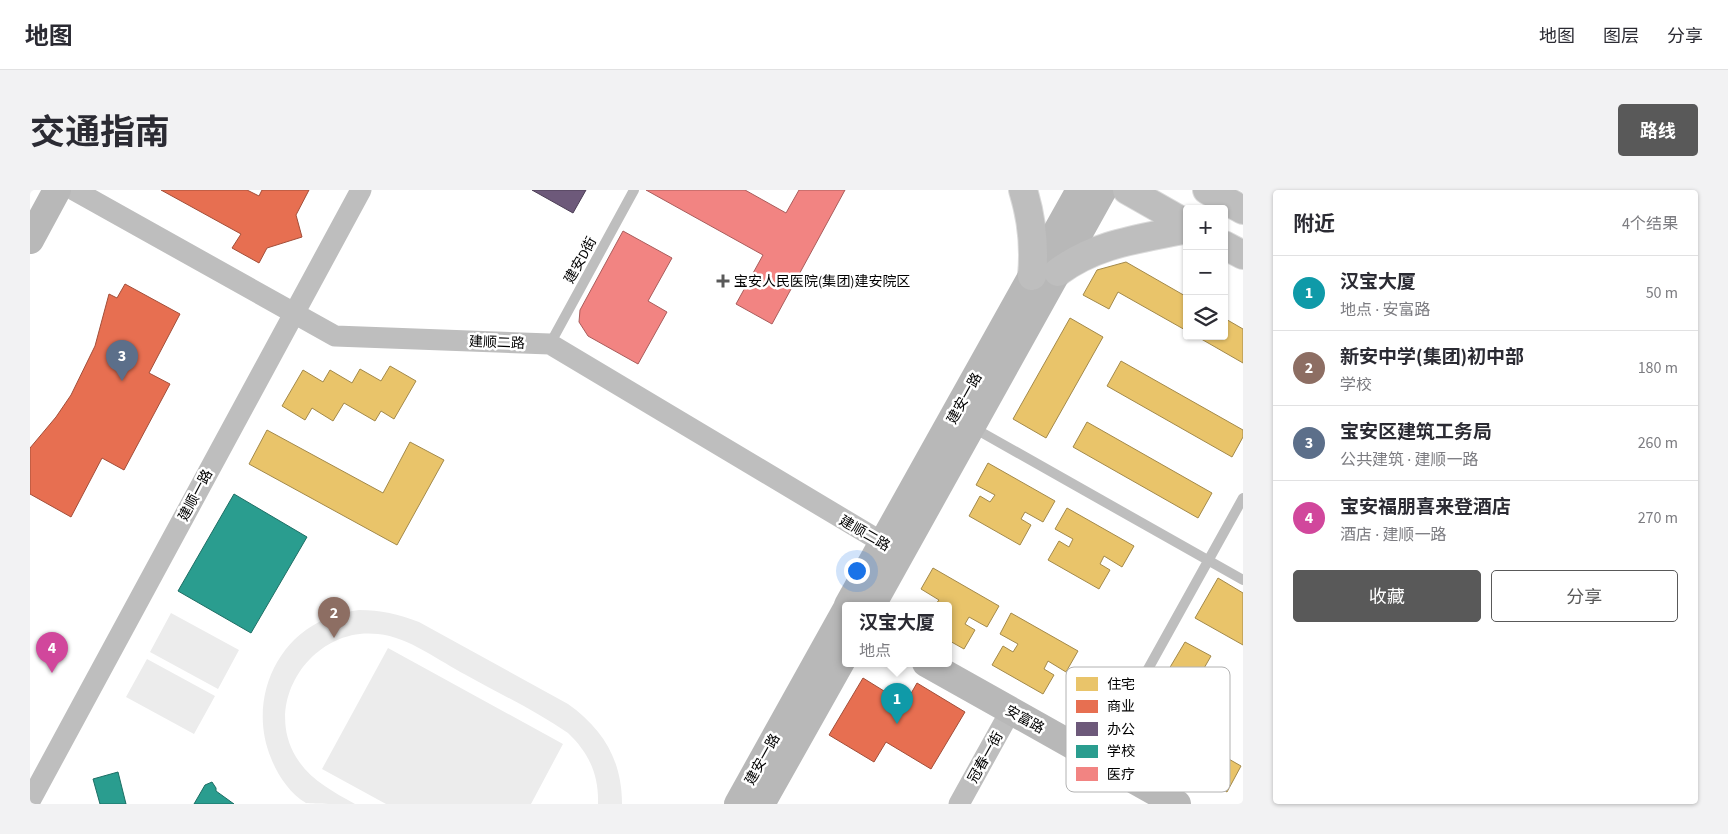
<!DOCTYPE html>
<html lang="zh">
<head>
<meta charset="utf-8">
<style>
  :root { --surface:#fff; --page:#f2f2f3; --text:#2b2b33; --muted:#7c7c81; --line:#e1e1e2; --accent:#595959 }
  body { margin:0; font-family:"Source Sans 3","Noto Sans SC",sans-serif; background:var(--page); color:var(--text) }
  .controls { position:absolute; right:15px; top:15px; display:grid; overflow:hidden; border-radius:5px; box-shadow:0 1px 4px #0004 }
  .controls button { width:45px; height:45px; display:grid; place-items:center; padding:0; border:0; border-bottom:1px solid var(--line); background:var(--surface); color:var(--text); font:25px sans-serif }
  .you { position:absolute; left:826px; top:380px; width:18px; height:18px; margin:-12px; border:4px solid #fff; border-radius:50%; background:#1a73e8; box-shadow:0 0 0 8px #1a73e833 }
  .badge { display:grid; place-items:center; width:32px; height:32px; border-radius:50%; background:var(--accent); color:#fff; font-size:16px; font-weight:700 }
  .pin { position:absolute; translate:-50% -41px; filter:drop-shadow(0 1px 2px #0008) }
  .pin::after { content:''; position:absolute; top:26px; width:18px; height:15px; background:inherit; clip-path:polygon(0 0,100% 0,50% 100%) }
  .popup { position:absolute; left:812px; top:412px; width:110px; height:65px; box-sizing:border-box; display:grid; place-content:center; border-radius:5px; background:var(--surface); filter:drop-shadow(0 1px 4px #0005); font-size:16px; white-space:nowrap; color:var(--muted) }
  .popup b { font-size:19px; color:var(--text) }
  .popup::after { content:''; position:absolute; left:50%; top:100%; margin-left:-10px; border:10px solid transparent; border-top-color:var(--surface) }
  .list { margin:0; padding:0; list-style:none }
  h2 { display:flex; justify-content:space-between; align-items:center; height:65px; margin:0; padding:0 20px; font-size:21px }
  h2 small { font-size:16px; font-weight:400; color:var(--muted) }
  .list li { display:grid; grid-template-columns:32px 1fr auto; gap:15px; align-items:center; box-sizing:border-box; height:75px; padding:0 20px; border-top:1px solid var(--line) }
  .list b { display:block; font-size:19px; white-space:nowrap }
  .list p { margin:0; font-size:16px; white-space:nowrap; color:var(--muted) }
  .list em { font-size:16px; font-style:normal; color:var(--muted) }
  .actions { display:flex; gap:10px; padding:15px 20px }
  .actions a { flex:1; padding:11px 0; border:1px solid var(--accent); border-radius:5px; text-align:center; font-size:18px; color:var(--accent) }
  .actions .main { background:var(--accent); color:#fff }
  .icon { flex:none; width:28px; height:28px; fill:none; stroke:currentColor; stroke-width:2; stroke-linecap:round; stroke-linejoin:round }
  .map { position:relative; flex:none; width:1213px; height:614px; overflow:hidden; border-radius:5px }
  header { display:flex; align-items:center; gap:30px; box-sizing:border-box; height:70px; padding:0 25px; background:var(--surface); border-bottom:1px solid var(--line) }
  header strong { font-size:24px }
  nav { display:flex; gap:28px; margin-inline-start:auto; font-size:18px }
  .intro { display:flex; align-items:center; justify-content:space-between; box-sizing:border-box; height:120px; padding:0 30px }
  h1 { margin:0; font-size:35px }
  .button { padding:12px 22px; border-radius:5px; background:var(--accent); color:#fff; font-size:18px; font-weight:700 }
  main { display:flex; gap:30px; padding:0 30px }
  aside { flex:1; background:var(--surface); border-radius:5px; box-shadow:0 1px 4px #0004 }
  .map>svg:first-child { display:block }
  .green { fill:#ececec }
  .homes { fill:#e9c46a; stroke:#a3894a }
  .shops { fill:#e76f51; stroke:#a24e39 }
  .offices { fill:#6d597a; stroke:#4c3e55 }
  .schools { fill:#2a9d8f; stroke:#1d6e64 }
  .health { fill:#f28482; stroke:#a95c5b }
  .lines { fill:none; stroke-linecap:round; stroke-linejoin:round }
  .primary-casing { stroke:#dbdbdb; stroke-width:30 }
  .lane { stroke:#bebebe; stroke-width:10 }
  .street { stroke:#bebebe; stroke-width:21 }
  .secondary { stroke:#b8b8b8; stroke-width:28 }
  .primary { stroke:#bebebe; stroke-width:28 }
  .poi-dot { fill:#595959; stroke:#fff; stroke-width:2 }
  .labels { text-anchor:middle; stroke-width:5; stroke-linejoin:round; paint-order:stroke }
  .street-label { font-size:14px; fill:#000; stroke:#fff }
  .poi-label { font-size:14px; fill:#000; stroke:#fff; text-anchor:start }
  .key { fill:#fff; stroke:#b2b2b2; stroke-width:1 }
  .key-label { font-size:14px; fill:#000 }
</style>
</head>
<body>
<header>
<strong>地图</strong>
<nav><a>地图</a><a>图层</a><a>分享</a></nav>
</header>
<div class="intro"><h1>交通指南</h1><a class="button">路线</a></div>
<main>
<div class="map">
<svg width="1213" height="614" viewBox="0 0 1213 614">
  <rect width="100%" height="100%" fill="#fff"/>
  <path class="green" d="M329 420C351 420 368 424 389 432L538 514C573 539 592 570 592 614H568C569 585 559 563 538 543 506 521 470 504 436 485 409 471 379 447 348 444 283 436 232 511 266 567 280 590 302 601 325 614 313 614 284 614 276 613 260 604 247 584 241 568 220 518 240 457 289 432 302 425 315 422 329 420Z
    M141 423 209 460 188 499 120 462Z
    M358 458 533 554 501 614H356L292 579Z
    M117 469 185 506 164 544 96 507Z"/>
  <path class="homes" d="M1096 72 1157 107V141L1088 102 1079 119 1053 105 1067 80Z
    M1040 128 1073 147 1016 248 983 229Z
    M1194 128 1213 139V173L1166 146H1194Z
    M1091 171 1213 240V247L1202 267 1077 196Z
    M360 176 386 191 364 229 351 221 345 231 314 213 303 231 282 218 275 230 252 216 273 180 293 192 300 180 322 193 330 179 351 191Z
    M1057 232 1182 303 1168 328 1043 257Z
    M237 240 353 303 380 252 414 270 367 355 219 274Z
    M958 273 1025 311 1013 332 995 322 991 329 1001 335 990 355 939 326 950 306 960 312 965 305 946 295Z
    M1037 318 1104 356 1092 377 1074 366 1070 374 1080 380 1069 399 1018 370 1029 351 1039 357 1043 349 1025 339Z
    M903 378 969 416 957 437 939 427 935 434 945 440 934 459 918 450V415H905L909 410 891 399Z
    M1188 388 1213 403V455L1165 428Z
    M981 423 1048 461 1036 482 1018 471 1014 479 1024 485 1013 504 962 475 973 456 983 462 988 454 970 444Z
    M1155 452 1181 466 1173 480 1197 568 1211 576 1197 602 1169 586 1159 589 1129 482 1139 479Z"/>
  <path class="shops" d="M131 0H217L229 6 232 0H279L266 25 272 47 237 58 229 73 202 58 211 44Z
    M95 94 150 124 119 183 140 194 94 280 72 268 41 327 0 304V258L26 227 41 205 65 156 79 104 87 108Z
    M833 488 875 514 887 493 935 522 901 579 856 552 844 572 799 545Z"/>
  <path class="offices" d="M502 0H556L543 23Z"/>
  <path class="schools" d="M204 304 277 347 221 443 148 401Z
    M88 582 96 614H70L63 589Z
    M182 592 186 598V601L204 614H164L175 595Z"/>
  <path class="health" d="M616 0H715L756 23 769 0H815L742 134 706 114 733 65Z
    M593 41 642 68 618 111 637 122 608 174 558 146 549 132 550 120Z"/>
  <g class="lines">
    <g class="primary-casing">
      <path id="primary" d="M993 0C1002 29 1005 55 1002 86
        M1097 0 1157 34
        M1177 0 1213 20
        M1194 55 1213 65
        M1028 82C1067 53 1110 49 1157 39"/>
    </g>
    <path class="lane" d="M520 154 604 0
      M942 237 1213 390
      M1068 569 1213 308"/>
    <path class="street" d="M44 0 305 146 520 154 865 360
      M0 611 331 0
      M929 614 981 520"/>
    <path class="secondary" d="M0 50 27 0
      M818 415 1050 0
      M842 415 1073 0
      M896 473 1147 614
      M708 614 816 420
      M731 614 816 463"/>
    <use href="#primary" class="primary"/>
  </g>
  <path class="poi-dot" d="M690.5 83.5h5v5h5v5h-5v5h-5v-5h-5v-5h5z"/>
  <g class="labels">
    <g class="street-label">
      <text transform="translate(550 70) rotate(-61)" y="5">建安D街</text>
      <text transform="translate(467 152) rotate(2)" y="5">建顺二路</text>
      <text transform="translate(934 208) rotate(-61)" y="5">建安一路</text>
      <text transform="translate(165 305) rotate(-62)" y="5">建顺一路</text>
      <text transform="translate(835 343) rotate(30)" y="5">建顺二路</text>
      <text transform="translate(995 529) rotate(29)" y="5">安富路</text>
      <text transform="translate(955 567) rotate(-61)" y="5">冠春一街</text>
      <text transform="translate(732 569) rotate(-61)" y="5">建安一路</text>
    </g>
    <g class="poi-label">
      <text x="704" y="96">宝安人民医院(集团)建安院区</text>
    </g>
  </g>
  <rect x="1036" y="477" width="164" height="125" rx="8" class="key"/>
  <rect x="1046" y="487" width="22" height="14" fill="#e9c46a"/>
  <rect x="1046" y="510" width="22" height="13" fill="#e76f51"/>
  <rect x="1046" y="532" width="22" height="14" fill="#6d597a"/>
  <rect x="1046" y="555" width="22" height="13" fill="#2a9d8f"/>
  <rect x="1046" y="577" width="22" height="14" fill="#f28482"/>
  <g class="key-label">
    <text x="1077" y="499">住宅</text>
    <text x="1077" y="521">商业</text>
    <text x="1077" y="544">办公</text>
    <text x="1077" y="566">学校</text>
    <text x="1077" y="589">医疗</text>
  </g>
</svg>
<div class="controls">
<button>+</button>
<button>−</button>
<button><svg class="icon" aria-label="layers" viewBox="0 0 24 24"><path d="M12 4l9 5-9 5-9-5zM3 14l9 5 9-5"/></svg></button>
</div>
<div class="you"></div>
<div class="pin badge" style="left:867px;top:534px;background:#0f9aa8">1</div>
<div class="popup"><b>汉宝大厦</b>地点</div>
<div class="pin badge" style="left:304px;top:448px;background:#8d6e63">2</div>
<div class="pin badge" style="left:92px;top:191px;background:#5c6f8a">3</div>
<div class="pin badge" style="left:22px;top:483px;background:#d1479c">4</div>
</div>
<aside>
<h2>附近<small>4个结果</small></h2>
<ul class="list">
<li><span class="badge" style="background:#0f9aa8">1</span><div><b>汉宝大厦</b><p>地点 · 安富路</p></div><em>50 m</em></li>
<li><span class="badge" style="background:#8d6e63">2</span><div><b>新安中学(集团)初中部</b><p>学校</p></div><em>180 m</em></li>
<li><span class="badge" style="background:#5c6f8a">3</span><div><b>宝安区建筑工务局</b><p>公共建筑 · 建顺一路</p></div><em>260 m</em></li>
<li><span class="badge" style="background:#d1479c">4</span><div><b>宝安福朋喜来登酒店</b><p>酒店 · 建顺一路</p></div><em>270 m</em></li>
</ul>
<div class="actions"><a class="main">收藏</a><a>分享</a></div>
</aside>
</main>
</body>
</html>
